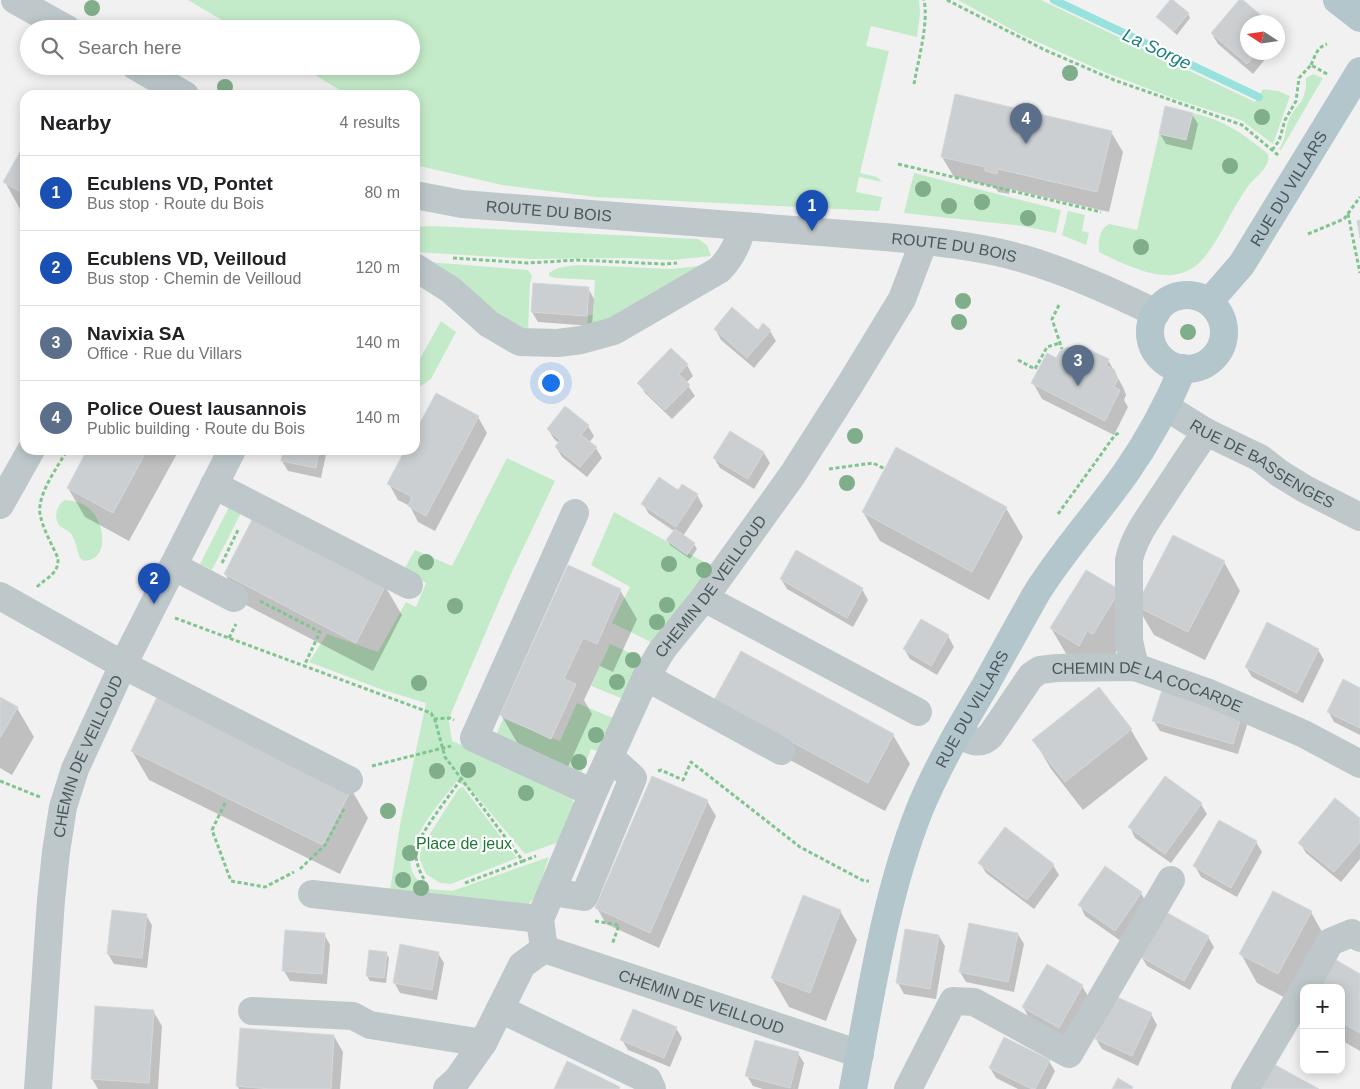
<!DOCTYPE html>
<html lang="en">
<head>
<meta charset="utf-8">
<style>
  :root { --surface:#fff; --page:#f6f6f6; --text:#202124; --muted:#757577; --line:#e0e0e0; --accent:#2563eb }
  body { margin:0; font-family:Arial,sans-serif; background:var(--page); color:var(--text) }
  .controls { position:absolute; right:15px; bottom:15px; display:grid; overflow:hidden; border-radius:10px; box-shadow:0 2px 12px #0003 }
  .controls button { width:45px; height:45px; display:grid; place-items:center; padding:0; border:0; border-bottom:1px solid var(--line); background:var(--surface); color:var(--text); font:25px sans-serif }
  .compass { position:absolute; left:1240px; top:15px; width:45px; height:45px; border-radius:50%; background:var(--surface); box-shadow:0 2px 12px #0003; rotate:282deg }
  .you { position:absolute; left:550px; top:382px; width:18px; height:18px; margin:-12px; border:4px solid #fff; border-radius:50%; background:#1a73e8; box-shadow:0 0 0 8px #1a73e833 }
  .badge { display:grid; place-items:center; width:32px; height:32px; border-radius:50%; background:var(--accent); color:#fff; font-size:16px; font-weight:700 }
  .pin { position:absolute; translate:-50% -41px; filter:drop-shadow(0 1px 2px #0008) }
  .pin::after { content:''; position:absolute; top:26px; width:18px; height:15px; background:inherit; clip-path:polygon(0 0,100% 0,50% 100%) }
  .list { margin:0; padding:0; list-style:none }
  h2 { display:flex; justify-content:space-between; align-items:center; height:65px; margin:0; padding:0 20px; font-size:21px }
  h2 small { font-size:16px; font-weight:400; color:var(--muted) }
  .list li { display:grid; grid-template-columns:32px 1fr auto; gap:15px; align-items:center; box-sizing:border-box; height:75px; padding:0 20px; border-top:1px solid var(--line) }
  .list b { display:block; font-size:19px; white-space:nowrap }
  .list p { margin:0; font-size:16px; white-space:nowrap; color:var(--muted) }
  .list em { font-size:16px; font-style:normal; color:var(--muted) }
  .icon { flex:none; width:28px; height:28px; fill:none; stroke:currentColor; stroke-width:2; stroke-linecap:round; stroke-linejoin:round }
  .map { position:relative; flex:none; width:1360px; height:1089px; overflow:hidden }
  .search { position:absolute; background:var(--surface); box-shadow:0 2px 12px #0003; left:20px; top:20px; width:400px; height:55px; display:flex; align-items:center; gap:12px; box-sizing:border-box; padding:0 18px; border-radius:28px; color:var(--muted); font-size:19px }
  .panel { position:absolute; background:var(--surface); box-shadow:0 2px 12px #0003; left:20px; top:90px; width:400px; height:365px; border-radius:15px }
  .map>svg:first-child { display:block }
  .green { fill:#c4ebc9 }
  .shadow { fill:#0003 }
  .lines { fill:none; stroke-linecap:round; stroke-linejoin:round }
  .stream { stroke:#97e2dd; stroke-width:8 }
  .building { fill:#cbcfd2; stroke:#d5d8db }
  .path { stroke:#80c590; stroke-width:3; stroke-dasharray:4 2.5; stroke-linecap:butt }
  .minor { stroke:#bec8cb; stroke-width:28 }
  .major { stroke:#b3c6cc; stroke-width:28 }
  .tree { fill:#80ad8a }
  .labels { text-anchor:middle; stroke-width:4.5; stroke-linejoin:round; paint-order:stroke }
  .street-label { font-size:16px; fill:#4a585c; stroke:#fff }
  .park-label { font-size:16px; fill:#227635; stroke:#fff }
  .water-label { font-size:18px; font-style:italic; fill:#1b8079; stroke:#fff }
</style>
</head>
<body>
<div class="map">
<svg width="1360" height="1089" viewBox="0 0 1360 1089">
  <rect width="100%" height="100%" fill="#f2f1f1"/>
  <path class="green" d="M188 0H919L920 14 917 37 871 26 866 46 889 51 860 173 877 177 882 182 859 177 856 192 882 197 879 211 595 197 502 185 415 165V95H348L300 66H411V29H237Z
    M958 0H1041L1255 102 1263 89 1278 91 1290 96 1273 144 1241 120 1178 100 1104 72 1020 34Z
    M1313 74 1323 78 1281 150 1279 149C1285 141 1285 131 1288 122 1295 103 1307 105 1306 78Z
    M1193 113C1224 120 1244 134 1268 154 1271 167 1256 176 1249 185 1233 206 1223 233 1207 254 1200 264 1190 271 1179 274 1155 280 1121 263 1099 252 1098 242 1099 229 1109 224L1137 230 1159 134 1186 140Z
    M914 173 1061 210 1056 233 1022 226 904 213Z
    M1068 211 1085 215 1082 231 1089 233 1086 245 1062 235Z
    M432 226 698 239 707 245 711 256 672 260 626 258 531 259 415 252V227Z
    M427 262 528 270 532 276 530 285 528 331 505 322Z
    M580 265 671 269 707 265 653 297 587 329 588 315H593L595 280 555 278 549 276V273C558 266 569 266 580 265Z
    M441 321 456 332 431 379 421 386 415 382V368Z
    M507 458 555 481 510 576 452 711 449 721 452 741 570 791 574 804 565 840 525 854 474 793 457 781C441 802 398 848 414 875 417 880 424 885 428 889L452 891 549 857 536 896 524 909 389 897 400 825 426 703 383 690 309 662 327 634 378 652 406 602 416 607 426 583 404 569 415 550 452 566Z
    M65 500C73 501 81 502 87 507 105 519 111 560 84 561L80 558C77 551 76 542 72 535 69 530 63 529 59 525 53 517 57 504 65 500Z
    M230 505 242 511 212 570 200 564Z
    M614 512 713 567 653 643 612 623 630 587 591 565Z
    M610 644 642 658 621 698 591 686Z
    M577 703 613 718 598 751 591 749 579 778 495 737 503 719 560 741Z
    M463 787 517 858 451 884 440 883 426 874 420 859 421 848 457 791 460 788Z"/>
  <path class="shadow" d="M1241 0 1267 22H1248V52H1271L1253 74 1218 44 1212 34Z
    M1188 14 1190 18 1177 35 1161 21 1158 17Z
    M1278 33 1282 40 1278 45Z
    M1192 114 1198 124 1192 150 1166 144 1160 134Z
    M1111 132 1123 152 1109 212 1010 189 1009 194 998 192 995 187 954 177 942 157Z
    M25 145V213L21 211 5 182Z
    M588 288 594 299 592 326 538 322 532 312Z
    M763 325 770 331 776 341 754 368 721 340 715 329 758 331Z
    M671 350 687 365 693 376 686 383 695 396 672 419 645 393 639 383Z
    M1056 359 1108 360 1123 387 1126 395 1124 400 1128 407 1114 435 1042 399 1033 383Z
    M565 408 588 426 594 436 589 443 596 448 602 458 587 477 562 457 556 447 559 443 554 439 548 429Z
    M478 417 487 433 435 531 418 522 410 506 398 500 389 484 407 450H415V435Z
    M89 450H179L129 541 85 517 68 488Z
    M284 450H327L321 478 288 471 282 461Z
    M764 453 770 463 754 489 720 468 714 458Z
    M683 486 697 495 703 506 683 536 694 544 697 549 690 559 670 545 668 540 674 531 649 514 643 504 679 492Z
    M1006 508 1023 537 989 600 880 541 863 512Z
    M797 551 862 589 868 600 853 627 787 589 781 579Z
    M1224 562 1240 591 1205 660 1154 635 1137 606Z
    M225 574 385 586 402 615 373 671 242 603Z
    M620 590 637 619 613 672 600 666 584 700 592 714 568 767 518 744 501 715Z
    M1119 591 1136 620 1110 662 1068 657 1051 628Z
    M948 636 954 647 937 675 910 659 904 649Z
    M1318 650 1324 660 1303 703 1252 677 1246 667Z
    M1099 689 1131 730 1148 759 1083 810 1051 769 1034 740Z
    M1360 689V735L1334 722 1328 711Z
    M0 698 17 708 34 737 12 775 0 768Z
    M1241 715 1247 725 1238 754 1160 731 1154 721Z
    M732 729 893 735 910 764 885 811Z
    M132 751 351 789 368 818 340 874 149 780Z
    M707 801 716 816 659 948 606 924 597 908Z
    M1201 804 1207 814 1171 863 1135 838 1130 827Z
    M1360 820V859L1341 882 1306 853 1300 843Z
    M1006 829 1053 865 1059 875 1034 909 986 873 980 863Z
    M1256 842 1262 852 1237 897 1201 877 1195 866Z
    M1106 868 1141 893 1147 904 1121 941 1085 916 1080 905Z
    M840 911 857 940 826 1021 789 1007 772 978Z
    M1311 912 1327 941 1295 1003 1257 983 1241 954Z
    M146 915 152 925 147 968 114 964 108 954Z
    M324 934 330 945 327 984 290 981 284 971Z
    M1018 934 1024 944 1014 992 966 982 960 972Z
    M939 936 945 946 936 999 904 994 898 983Z
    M1208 937 1214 947 1190 990 1147 966 1141 956Z
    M386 953 389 958 386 983 370 981 367 976Z
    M438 953 444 963 437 1000 400 993 394 982Z
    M1360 976V1051L1341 1040V988Z
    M1082 986 1088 996 1065 1037 1029 1018 1023 1007Z
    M153 1011 162 1026 158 1089H98L92 1079Z
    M1151 1014 1157 1025 1138 1066 1102 1049 1096 1039Z
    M676 1028 682 1038 670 1067 628 1050 622 1040Z
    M241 1030 334 1036 343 1052 340 1089H239L237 1086Z
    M798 1053 804 1063 798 1089H763L753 1086 747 1076Z
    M1049 1061 1055 1071 1046 1089H1018L996 1078 990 1068Z"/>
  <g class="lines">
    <path class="stream" d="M1054 0 1259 97"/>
  </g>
  <path class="building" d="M1170 0H1173L1189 13 1174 31 1156 17Z
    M1239 0H1243L1269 22H1248V52H1257L1247 64 1211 33Z
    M955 94 1112 131 1097 192 998 169 997 174 985 171V167L941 157Z
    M1165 106 1193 113 1186 140 1159 134Z
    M25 143V194L3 182Z
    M1360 220V238L1357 221Z
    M533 283 589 287 587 316 531 312Z
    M732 307 758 330 763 323 771 330 747 358 714 329Z
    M1081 346 1109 359 1106 366 1114 369 1118 379 1114 387 1120 390 1105 421 1031 383 1047 353 1056 358 1060 351 1068 347 1078 351Z
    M671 348 688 364 679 374 690 385 665 410 637 383Z
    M436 393 479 416 426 516 408 506 412 497 387 484 405 450H415V432Z
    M565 406 589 425 581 435 597 447 580 467 555 447 560 440 547 429Z
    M730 431 764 452 748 479 713 458Z
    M896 447 1007 507 972 572 862 512Z
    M87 450H147L113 513 67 488Z
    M283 450H319L316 468 281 461Z
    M659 477 678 490 682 484 698 494 676 527 641 504Z
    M254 516 386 585 356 643 224 574Z
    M675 529 695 543 687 555 666 540Z
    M1173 535 1225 561 1188 632 1136 606Z
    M796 550 863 588 847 618 780 579Z
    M568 565 621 589 597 644 583 638 564 679 576 684 551 739 500 715Z
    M1086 570 1120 590 1093 634 1087 631 1079 646 1050 628Z
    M921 619 949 635 931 666 903 649Z
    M1267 622 1319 649 1297 693 1245 667Z
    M741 651 894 734 868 783 714 700Z
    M1343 679 1360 688V728L1327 712Z
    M1099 687 1132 729 1065 782 1032 740Z
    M1162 690 1242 714 1233 744 1152 721Z
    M159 693 352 788 323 845 131 751Z
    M0 697 18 707 0 738Z
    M652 776 708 800 650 933 595 908Z
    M1165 776 1202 803 1165 854 1128 827Z
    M1335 798 1360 818V842L1334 872 1298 843Z
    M1219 820 1257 841 1231 888 1193 866Z
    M1005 827 1054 864 1027 900 978 863Z
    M1105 866 1142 892 1115 931 1078 905Z
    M1273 891 1312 911 1278 974 1239 954Z
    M803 895 841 910 810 993 771 978Z
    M112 910 147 914 142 958 107 954Z
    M1164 911 1209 936 1184 981 1139 956Z
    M969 923 1018 933 1008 982 959 972Z
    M905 929 939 935 930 989 896 983Z
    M285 930 325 933 322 974 282 971Z
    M400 944 439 952 432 990 393 983Z
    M369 950 387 952 384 978 366 976Z
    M1333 958 1360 974V1033L1341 1022V988H1315Z
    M1047 964 1083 985 1059 1028 1022 1007Z
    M1115 996 1152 1013 1132 1056 1095 1039Z
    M95 1006 154 1010 149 1083 91 1079Z
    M633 1009 677 1027 664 1058 620 1040Z
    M240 1028 334 1035 331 1089H270L236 1086Z
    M1004 1037 1050 1060 1035 1089H1032L989 1068Z
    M755 1040 799 1052 790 1088 745 1076Z
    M567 1061 620 1087 619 1089H554Z
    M1270 1062 1319 1089H1254Z
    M1118 1078 1133 1087 1132 1089H1112Z"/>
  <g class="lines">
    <path class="path" d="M947 0 1045 50 1114 80 1242 125 1278 155
      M1311 65C1315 56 1317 47 1327 44
      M914 84C918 61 929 22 924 0
      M112 95 115 90
      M1272 150 1279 141 1285 120 1296 101 1299 78 1311 65 1327 74
      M898 164 1101 212
      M1348 214 1360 273
      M1308 234 1344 219 1360 197
      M453 258 528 263 577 260 663 264 677 263
      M1059 305 1052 319 1062 349
      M1018 360 1035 369 1047 347 1060 343
      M829 469 873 463 885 469
      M1058 514 1115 435 1119 433
      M222 563 239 528
      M37 587C47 577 59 574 58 558 52 545 43 529 40 514 37 494 58 467 67 450
      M260 601 320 632 304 666
      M175 618 431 713 435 720 445 757 523 861 536 856
      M229 638 236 624
      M434 719 450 718 454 720
      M372 766 451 746
      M658 771 661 770 683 780 691 762 800 847 864 881H869
      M0 781 40 797
      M225 803 212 830 231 881 265 887 294 872
      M300 869 325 845 345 807
      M424 879C419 871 415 860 416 850 418 835 451 794 461 779
      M465 883 523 861
      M595 921 619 925 612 945"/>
    <g class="minor">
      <path d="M15 0 67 29"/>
      <path d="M135 66 185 95"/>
      <path id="s1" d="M415 195 462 204 884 237C929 241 981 246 1024 259 1069 272 1113 292 1156 313"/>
      <path d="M415 267 451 290 489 324 520 342 558 343 581 340 614 331 719 270C732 257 738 244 742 227"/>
      <path id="s2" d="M1166 407 1206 432 1260 458 1279 473 1305 489 1360 517"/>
      <path d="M214 485 409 585"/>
      <path d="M0 505 31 450"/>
      <path d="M575 513 474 738 593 793"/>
      <path d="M173 566 234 598"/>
      <path d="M0 596 123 665 349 780"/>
      <path d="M704 598 918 712"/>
      <path d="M1135 667 1129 641V560C1134 536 1150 516 1163 496 1177 475 1191 453 1206 432"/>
      <path d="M646 677 781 751"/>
      <path id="s3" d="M957 734C970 740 980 747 991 735L1031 676 1040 670 1057 668 1135 667 1209 693 1304 734 1360 764"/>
      <path d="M552 892 584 897 633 778 610 757"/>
      <path d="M312 894 540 919"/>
      <path id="s4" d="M544 949 540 919 593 793 646 677 662 650 704 598 793 474 849 386 902 299 924 241"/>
      <path id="s5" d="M544 949 860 1054"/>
      <path d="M1305 988 1330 942 1352 933 1360 938"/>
      <path d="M500 1009 648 1080 652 1089"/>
      <path d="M252 1011 353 1016 370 1025 483 1043"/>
      <path id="s6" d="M38 1089 51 900 56 852 63 807 75 769 123 665 232 450"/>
      <path d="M447 1089 457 1080 483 1043 522 965 544 949"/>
      <path d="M908 1089 953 1001 974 1002 1069 1054 1171 880"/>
      <path d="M1245 1089 1304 989"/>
    </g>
    <g class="major">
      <path d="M1337 0 1360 18"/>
      <circle cx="1187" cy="332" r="37"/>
      <path id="s7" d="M1209 302 1242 264 1360 71"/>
      <path id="s8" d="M853 1089C871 996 884 900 919 811 937 767 961 726 985 686 1002 655 1019 624 1036 594 1063 550 1098 513 1127 471 1150 438 1168 404 1183 368"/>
    </g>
  </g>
  <g class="tree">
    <circle cx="92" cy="8" r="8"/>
    <circle cx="1070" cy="73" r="8"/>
    <circle cx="225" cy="87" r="8"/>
    <circle cx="1262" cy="117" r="8"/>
    <circle cx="1230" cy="166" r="8"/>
    <circle cx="923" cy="189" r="8"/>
    <circle cx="982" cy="202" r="8"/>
    <circle cx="949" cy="206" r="8"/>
    <circle cx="1028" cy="218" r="8"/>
    <circle cx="1141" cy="247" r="8"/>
    <circle cx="963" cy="301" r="8"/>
    <circle cx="959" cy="322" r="8"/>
    <circle cx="1188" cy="332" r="8"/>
    <circle cx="855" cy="436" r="8"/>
    <circle cx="847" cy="483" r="8"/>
    <circle cx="426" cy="562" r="8"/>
    <circle cx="669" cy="564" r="8"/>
    <circle cx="704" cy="570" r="8"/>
    <circle cx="667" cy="605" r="8"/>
    <circle cx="455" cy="606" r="8"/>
    <circle cx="657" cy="622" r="8"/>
    <circle cx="633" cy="660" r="8"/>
    <circle cx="617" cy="682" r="8"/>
    <circle cx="419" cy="683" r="8"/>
    <circle cx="596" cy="735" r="8"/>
    <circle cx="579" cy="762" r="8"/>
    <circle cx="468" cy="770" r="8"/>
    <circle cx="437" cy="771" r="8"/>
    <circle cx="526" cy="793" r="8"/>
    <circle cx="388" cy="811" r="8"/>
    <circle cx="410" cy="853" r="8"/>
    <circle cx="403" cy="880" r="8"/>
    <circle cx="421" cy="888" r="8"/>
  </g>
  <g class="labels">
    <g class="street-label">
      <text dy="6" stroke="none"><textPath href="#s7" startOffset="139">RUE DU VILLARS</textPath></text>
      <text dy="6" stroke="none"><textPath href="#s1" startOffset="135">ROUTE DU BOIS</textPath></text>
      <text dy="6" stroke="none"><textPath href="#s1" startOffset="542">ROUTE DU BOIS</textPath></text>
      <text dy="6" stroke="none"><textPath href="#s2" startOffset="112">RUE DE BASSENGES</textPath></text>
      <text dy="6" stroke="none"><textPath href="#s4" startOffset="406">CHEMIN DE VEILLOUD</textPath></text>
      <text dy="6" stroke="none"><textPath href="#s3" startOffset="230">CHEMIN DE LA COCARDE</textPath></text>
      <text dy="6" stroke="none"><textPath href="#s8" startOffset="401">RUE DU VILLARS</textPath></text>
      <text dy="6" stroke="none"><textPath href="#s6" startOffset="339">CHEMIN DE VEILLOUD</textPath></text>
      <text dy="6" stroke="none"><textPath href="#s5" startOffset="166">CHEMIN DE VEILLOUD</textPath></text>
    </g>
    <g class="park-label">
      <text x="464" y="849">Place de jeux</text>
    </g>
    <g class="water-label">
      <text transform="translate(1157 49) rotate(25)" y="6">La Sorge</text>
    </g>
  </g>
</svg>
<div class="controls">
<button>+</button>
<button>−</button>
</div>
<svg class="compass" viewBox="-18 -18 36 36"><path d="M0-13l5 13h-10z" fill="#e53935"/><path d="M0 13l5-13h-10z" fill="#757577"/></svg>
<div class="you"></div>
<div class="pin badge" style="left:812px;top:231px;background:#1a4fb4">1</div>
<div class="pin badge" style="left:154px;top:604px;background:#1a4fb4">2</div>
<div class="pin badge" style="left:1078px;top:386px;background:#5c6f8a">3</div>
<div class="pin badge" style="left:1026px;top:144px;background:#5c6f8a">4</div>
<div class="search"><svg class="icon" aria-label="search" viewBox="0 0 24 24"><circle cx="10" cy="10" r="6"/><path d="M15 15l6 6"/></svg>Search here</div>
<section class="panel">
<h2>Nearby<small>4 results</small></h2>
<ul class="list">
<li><span class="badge" style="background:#1a4fb4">1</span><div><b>Ecublens VD, Pontet</b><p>Bus stop · Route du Bois</p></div><em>80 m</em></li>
<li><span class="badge" style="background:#1a4fb4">2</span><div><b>Ecublens VD, Veilloud</b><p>Bus stop · Chemin de Veilloud</p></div><em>120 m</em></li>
<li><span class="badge" style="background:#5c6f8a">3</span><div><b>Navixia SA</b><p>Office · Rue du Villars</p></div><em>140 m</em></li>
<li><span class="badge" style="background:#5c6f8a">4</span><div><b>Police Ouest lausannois</b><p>Public building · Route du Bois</p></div><em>140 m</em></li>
</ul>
</section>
</div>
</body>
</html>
